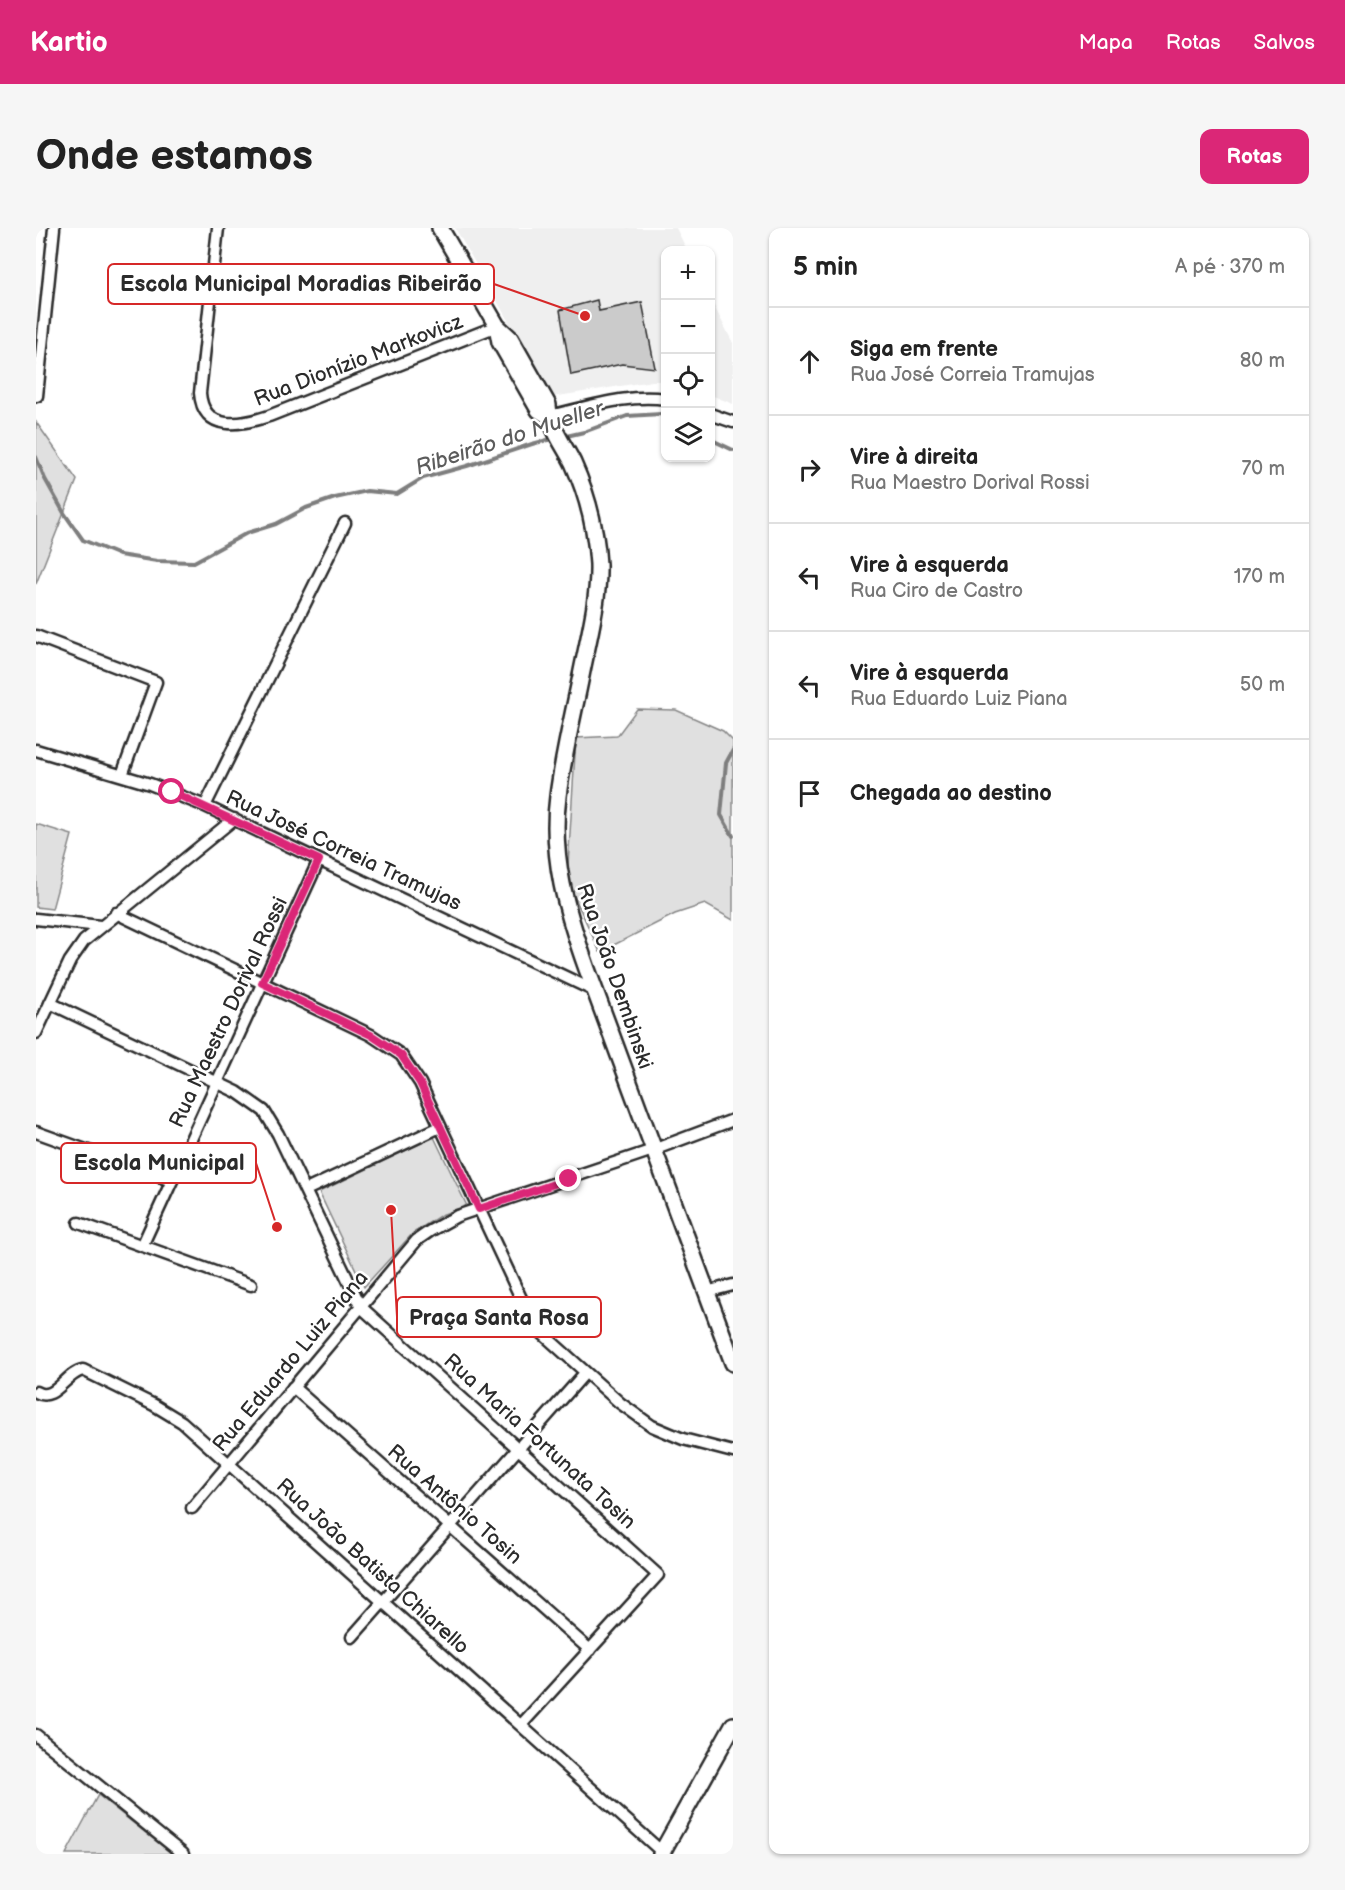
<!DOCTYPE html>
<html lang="pt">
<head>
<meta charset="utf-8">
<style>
  :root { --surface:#fff; --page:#f6f6f6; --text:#222; --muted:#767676; --line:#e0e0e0; --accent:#db2777 }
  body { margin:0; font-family:"Balsamiq Sans",sans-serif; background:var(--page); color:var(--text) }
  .controls { position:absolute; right:18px; top:18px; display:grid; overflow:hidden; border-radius:12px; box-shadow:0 2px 4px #0004 }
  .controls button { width:54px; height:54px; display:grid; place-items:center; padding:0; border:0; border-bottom:2px solid var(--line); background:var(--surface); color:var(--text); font:30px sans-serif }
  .stop { position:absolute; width:18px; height:18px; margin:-14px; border:4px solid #db2777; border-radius:50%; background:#fff }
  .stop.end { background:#db2777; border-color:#fff; box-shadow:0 2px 6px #0008 }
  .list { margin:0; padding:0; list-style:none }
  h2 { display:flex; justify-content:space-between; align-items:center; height:78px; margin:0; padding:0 24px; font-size:26px }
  h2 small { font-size:20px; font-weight:400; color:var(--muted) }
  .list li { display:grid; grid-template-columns:39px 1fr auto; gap:18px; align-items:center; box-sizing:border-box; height:108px; padding:0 24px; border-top:2px solid var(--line) }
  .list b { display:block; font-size:22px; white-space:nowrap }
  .list p { margin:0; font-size:20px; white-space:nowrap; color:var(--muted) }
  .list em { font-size:20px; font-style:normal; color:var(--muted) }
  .icon { flex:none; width:33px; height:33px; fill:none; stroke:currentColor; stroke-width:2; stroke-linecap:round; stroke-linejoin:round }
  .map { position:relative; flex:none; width:697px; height:1626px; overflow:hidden; border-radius:12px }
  header { display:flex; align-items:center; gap:36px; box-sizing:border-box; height:84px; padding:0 30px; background:var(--accent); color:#fff }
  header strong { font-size:28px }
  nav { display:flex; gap:33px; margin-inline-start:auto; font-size:21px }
  .intro { display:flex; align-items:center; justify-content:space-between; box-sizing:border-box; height:144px; padding:0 36px }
  h1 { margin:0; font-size:42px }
  .button { padding:15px 27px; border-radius:12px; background:var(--accent); color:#fff; font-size:21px; font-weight:700 }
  main { display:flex; gap:36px; padding:0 36px }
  aside { flex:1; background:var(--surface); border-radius:12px; box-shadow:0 2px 4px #0004 }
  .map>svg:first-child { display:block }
  .built { fill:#efefef }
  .green { fill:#e0e0e0; stroke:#868686; stroke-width:1.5 }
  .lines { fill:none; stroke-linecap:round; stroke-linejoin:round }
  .stream { stroke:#7e7e7e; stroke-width:4 }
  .building { fill:#cbcbcb; stroke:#2b2b2b; stroke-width:1.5 }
  .street-casing { stroke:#2b2b2b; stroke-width:15 }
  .secondary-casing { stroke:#2b2b2b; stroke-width:20 }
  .street { stroke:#fff; stroke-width:10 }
  .secondary { stroke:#fff; stroke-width:15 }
  .route { stroke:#db2777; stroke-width:8 }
  .labels { text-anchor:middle; stroke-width:5; stroke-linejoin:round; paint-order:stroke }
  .street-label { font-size:21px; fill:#2b2b2b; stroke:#fff }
  .water-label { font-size:22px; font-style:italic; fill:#5c5c5c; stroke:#fff }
  .leader { fill:none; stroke:#d62828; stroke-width:2 }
  .callout-dot { fill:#d62828; stroke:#fff; stroke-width:2 }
  .callout { fill:#fff; stroke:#d62828; stroke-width:2 }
  .callout-label { font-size:22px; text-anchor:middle; font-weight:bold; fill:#2b2b2b }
</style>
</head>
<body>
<header>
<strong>Kartio</strong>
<nav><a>Mapa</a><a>Rotas</a><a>Salvos</a></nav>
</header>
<div class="intro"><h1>Onde estamos</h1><a class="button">Rotas</a></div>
<main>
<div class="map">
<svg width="697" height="1626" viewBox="0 0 697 1626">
  <rect width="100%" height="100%" fill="#fff"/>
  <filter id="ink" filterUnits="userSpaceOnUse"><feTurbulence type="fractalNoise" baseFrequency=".0167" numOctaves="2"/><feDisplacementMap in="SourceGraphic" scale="12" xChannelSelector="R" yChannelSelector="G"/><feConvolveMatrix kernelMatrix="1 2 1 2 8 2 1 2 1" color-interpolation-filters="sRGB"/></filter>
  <g filter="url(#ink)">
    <path class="built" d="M419 0H640L651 22H630L629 153H616L516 169Z
      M674 70 697 115V176L675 167Z"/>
    <path class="green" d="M0 194 41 252 0 356Z
      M601 481 640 482 687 503 697 513V692L669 676 639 686 564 724 531 653 540 510 581 508Z
      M0 596 36 607 16 681 0 679Z
      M398 909 431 978 405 987 377 1005 328 1059 283 964Z
      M62 1567 136 1626H30Z"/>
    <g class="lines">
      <path class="stream" d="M526 209 548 204 591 188 625 186 630 188
        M674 211 697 222
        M0 229 9 251 28 285 47 312 83 327 121 333 158 334 211 305 240 296 270 280 299 270 331 263 361 266 387 250 431 238 496 216 519 210
        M697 522 690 535 685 587 697 608"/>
    </g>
    <path class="building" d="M561 72 563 83 606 74 619 140 586 136 535 147 524 82Z"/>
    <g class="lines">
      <g class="street-casing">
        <path id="street" d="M182 0 164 165C167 205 206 197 233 188L461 98
          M1 168 18 0
          M674 186 697 194
          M513 188C550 180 591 165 630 171
          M0 408 120 454 86 547
          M0 522 114 556 169 578 559 763
          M169 578 309 295
          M80 685 335 807 365 827 384 855 498 1098 584 1175 616 1198 647 1211 697 1224
          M0 691 64 698
          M14 775 201 864 228 883 242 906 325 1079 622 1347 485 1497
          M0 805 34 733 48 713 198 591
          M0 904 136 953
          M270 962 404 899
          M43 995 215 1057
          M106 1018 283 632
          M670 1064 697 1057
          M257 1159 554 1422
          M0 1164C19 1175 29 1145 47 1142L118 1177 146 1194 626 1624
          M156 1280 381 1012 394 1003 421 988 617 922 697 892
          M316 1409 549 1145
          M0 1507 147 1626"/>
      </g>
      <g class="secondary-casing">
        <path id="secondary" d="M404 0 461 98 474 110 512 177C513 198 528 217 537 235 551 266 560 302 562 336 563 373 552 412 545 448 537 488 527 528 522 568 514 628 531 685 551 741L697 1135
          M461 98 464 114 503 182 513 188
          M625 1626 697 1497"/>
      </g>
      <use href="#street" class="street"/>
      <use href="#secondary" class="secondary"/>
    </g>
  </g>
  <g class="lines" filter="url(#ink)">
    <path class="route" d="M136 564 283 632 226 755 335 807 365 827 384 855 443 981 533 951"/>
  </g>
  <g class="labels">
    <g class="street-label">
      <text transform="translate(322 132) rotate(-21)" y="7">Rua Dionízio Markovicz</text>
      <text transform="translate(308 622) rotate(25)" y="7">Rua José Correia Tramujas</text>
      <text transform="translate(579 748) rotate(71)" y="7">Rua João Dembinski</text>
      <text transform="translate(192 784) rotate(-65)" y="7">Rua Maestro Dorival Rossi</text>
      <text transform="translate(254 1133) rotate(-50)" y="7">Rua Eduardo Luiz Piana</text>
      <text transform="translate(504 1213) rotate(42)" y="7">Rua Maria Fortunata Tosin</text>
      <text transform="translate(419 1276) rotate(41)" y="7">Rua Antônio Tosin</text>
      <text transform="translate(337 1338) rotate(42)" y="7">Rua João Batista Chiarello</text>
    </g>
    <g class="water-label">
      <text transform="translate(473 209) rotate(-18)" y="8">Ribeirão do Mueller</text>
    </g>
  </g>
  <path class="leader" d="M549 88L458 56M241 999L220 935M355 982L361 1089"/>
  <g class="callout-dot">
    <circle cx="549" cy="88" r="6"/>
    <circle cx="241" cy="999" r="6"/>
    <circle cx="355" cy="982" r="6"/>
  </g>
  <g class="callout">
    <rect x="72" y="36" width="386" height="40" rx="6"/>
    <rect x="25" y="915" width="195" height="40" rx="6"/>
    <rect x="361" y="1069" width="204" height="40" rx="6"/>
  </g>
  <g class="callout-label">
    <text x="265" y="63">Escola Municipal Moradias Ribeirão</text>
    <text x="123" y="942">Escola Municipal</text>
    <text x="463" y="1097">Praça Santa Rosa</text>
  </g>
</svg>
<div class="controls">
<button>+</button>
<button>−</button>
<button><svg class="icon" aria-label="locate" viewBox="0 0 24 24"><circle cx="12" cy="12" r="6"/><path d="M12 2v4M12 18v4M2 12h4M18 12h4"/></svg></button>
<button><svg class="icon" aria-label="layers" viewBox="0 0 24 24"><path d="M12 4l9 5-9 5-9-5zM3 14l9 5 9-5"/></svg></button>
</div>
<div class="stop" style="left:136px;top:564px"></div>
<div class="stop end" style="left:533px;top:951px"></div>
</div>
<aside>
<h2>5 min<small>A pé · 370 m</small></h2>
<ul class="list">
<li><svg class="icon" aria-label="ahead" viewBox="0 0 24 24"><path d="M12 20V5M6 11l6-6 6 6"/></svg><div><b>Siga em frente</b><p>Rua José Correia Tramujas</p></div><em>80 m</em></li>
<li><svg class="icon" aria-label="right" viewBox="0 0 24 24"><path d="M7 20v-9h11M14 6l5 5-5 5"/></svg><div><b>Vire à direita</b><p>Rua Maestro Dorival Rossi</p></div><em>70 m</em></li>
<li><svg class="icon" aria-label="left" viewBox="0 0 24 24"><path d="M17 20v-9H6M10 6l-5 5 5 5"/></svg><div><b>Vire à esquerda</b><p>Rua Ciro de Castro</p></div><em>170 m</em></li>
<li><svg class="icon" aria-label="left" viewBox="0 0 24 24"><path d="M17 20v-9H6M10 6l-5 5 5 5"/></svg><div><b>Vire à esquerda</b><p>Rua Eduardo Luiz Piana</p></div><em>50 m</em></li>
<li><svg class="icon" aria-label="arrive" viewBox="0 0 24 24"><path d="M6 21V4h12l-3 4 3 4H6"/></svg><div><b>Chegada ao destino</b></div></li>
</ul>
</aside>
</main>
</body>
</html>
